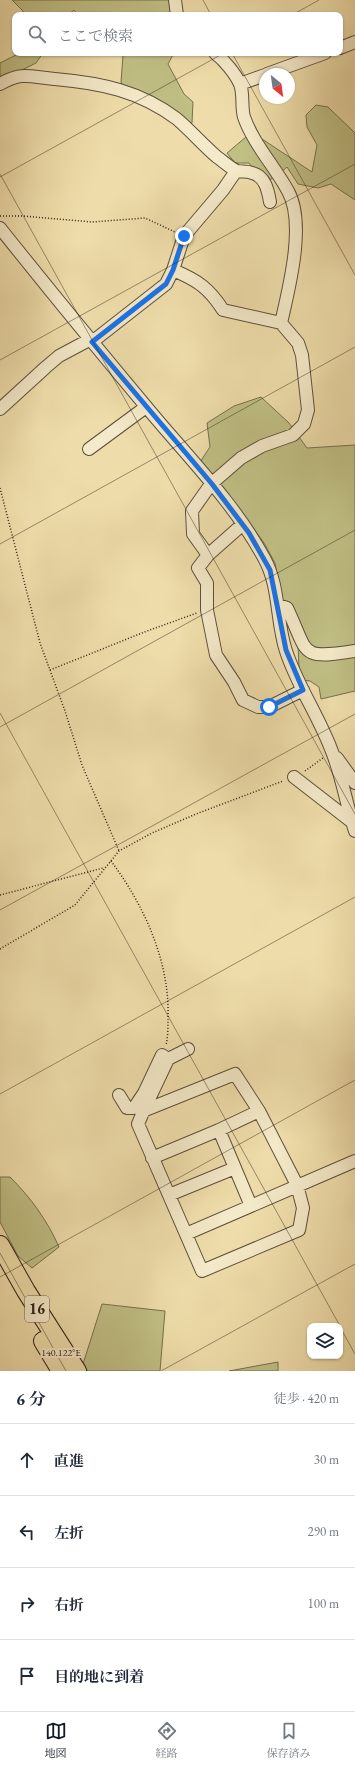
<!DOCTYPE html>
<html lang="ja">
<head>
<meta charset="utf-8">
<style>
  :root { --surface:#fff; --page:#f2f2f3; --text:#1f2937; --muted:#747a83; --line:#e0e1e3; --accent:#111827 }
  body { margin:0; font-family:"EB Garamond","Noto Serif JP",serif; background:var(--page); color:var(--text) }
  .controls { position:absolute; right:12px; bottom:12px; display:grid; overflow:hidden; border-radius:8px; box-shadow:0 1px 3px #0004 }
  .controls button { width:36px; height:36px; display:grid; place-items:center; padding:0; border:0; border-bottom:1px solid var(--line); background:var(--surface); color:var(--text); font:20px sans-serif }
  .compass { position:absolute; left:259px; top:68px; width:36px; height:36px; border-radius:50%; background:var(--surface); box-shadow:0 1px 3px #0004; rotate:151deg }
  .stop { position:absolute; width:12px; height:12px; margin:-9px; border:3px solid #1a73e8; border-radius:50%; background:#fff }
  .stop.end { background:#1a73e8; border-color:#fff; box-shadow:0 1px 4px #0008 }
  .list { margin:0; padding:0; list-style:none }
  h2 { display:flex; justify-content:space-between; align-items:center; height:52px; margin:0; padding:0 16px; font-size:17px }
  h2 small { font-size:13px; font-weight:400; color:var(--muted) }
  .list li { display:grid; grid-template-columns:26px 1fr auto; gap:12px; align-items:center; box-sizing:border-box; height:72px; padding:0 16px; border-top:1px solid var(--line) }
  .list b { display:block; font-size:15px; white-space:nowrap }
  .list em { font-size:13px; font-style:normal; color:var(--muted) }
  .icon { flex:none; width:22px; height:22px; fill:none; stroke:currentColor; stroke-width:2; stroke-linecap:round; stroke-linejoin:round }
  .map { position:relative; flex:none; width:355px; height:1371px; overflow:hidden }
  .search { position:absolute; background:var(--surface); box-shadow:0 1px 3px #0004; left:12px; right:12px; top:12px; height:44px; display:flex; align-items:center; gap:10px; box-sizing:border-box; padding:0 14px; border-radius:8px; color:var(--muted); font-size:15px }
  .sheet { height:340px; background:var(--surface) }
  nav { display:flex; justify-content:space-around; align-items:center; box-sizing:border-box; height:56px; border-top:1px solid var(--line); background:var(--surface); font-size:11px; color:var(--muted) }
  nav a { display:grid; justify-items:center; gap:2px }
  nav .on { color:var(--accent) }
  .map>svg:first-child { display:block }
  .green { fill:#c0bf84; stroke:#76704e }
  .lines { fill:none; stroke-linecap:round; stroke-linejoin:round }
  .minor-casing { stroke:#5d4f3d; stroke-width:14 }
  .highway-casing { stroke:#2d2019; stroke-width:20 }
  .path { stroke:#2d2019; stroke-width:1.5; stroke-dasharray:1 2; stroke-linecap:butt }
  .minor { stroke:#f4e9c8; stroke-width:12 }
  .highway { stroke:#eda; stroke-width:18 }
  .route { stroke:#1a73e8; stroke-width:5 }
  .ticks { fill:none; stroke:#2d2019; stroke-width:1; stroke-opacity:0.45 }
  .labels { text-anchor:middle; stroke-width:4; stroke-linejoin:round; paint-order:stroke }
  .shield { fill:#f4e9c8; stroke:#695c4e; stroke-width:1 }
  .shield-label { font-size:15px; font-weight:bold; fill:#2d2019 }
  .ticks-label { font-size:10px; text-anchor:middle; fill:#2d2019; stroke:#f4e9c8; stroke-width:4; stroke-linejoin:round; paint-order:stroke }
</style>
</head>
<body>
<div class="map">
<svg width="355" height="1371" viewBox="0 0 355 1371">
  <rect width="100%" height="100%" fill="#eda"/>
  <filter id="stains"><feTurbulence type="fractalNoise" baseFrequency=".005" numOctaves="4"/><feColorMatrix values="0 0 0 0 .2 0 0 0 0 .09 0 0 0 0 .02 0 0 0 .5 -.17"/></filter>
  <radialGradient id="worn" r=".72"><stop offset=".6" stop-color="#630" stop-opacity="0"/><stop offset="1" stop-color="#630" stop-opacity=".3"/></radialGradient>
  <path class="green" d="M12 0H171L174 15H77L74 10 68 15H24L23 11Z
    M20 53H43L36 63 0 81V63Z
    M112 53H174L168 64 184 94 193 102 192 123H186L125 90 121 82 123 55Z
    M316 105 328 107 355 133V200L331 184 318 188 298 184 287 167 277 176 267 181 258 176 249 163H235L227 153 246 137 256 135 312 172 317 145 307 127 306 115Z
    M261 397 289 423 307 448 355 445V691L321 699 319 687 310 681 302 680 299 668 298 645 282 600 275 563 264 543 236 505 200 462 210 447 207 423 234 406Z
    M0 1177H10C31 1198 47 1220 59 1247L32 1268 18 1256 0 1222Z
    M102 1304 165 1311 160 1371H88L83 1364Z
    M278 1362V1371H229Z"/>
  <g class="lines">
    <g class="minor-casing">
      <path id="minor" d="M175 0 177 15
        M340 48 355 42
        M267 74 325 53
        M0 84C23 71 30 77 55 79 101 83 140 91 177 119 191 131 203 145 217 157 223 161 230 168 237 171 242 172 247 171 252 173 265 176 268 190 270 202
        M240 84 265 75
        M0 228C51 292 102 354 154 416 192 461 236 506 264 558 280 586 276 621 286 651 297 685 318 715 331 749 342 775 346 804 355 831
        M173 270C197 280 209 288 223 310L281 323
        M92 342 166 284 173 270 184 236 223 190 236 171
        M0 409 46 367 59 356 89 340
        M89 449 146 407
        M243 524 208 555 198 568 207 583V610L216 655 234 682 243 700 258 707H269L303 690
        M208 555 193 534 192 511 211 484 241 458 262 446 293 435 304 424 308 410 302 355 298 343 281 323C289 288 306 223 288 191 275 167 253 143 244 117 241 107 244 94 240 84 235 73 224 60 215 53
        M278 605 287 608C309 654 298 660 355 651
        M337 758 355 783
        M294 777 352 822
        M168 1059 188 1049
        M119 1095 127 1108H134L144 1093 162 1055 168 1059C158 1081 147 1102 138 1124L202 1271 299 1230 303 1208 297 1185 259 1111 235 1074 143 1111
        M152 1158 219 1130
        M169 1195 235 1168
        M251 1206 219 1130 259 1111
        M186 1234 355 1161"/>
    </g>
    <g class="highway-casing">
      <path id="highway" d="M0 1245 26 1291 77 1371
        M43 1341 61 1371"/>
    </g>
    <path class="path" d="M0 216H23L92 222 145 218 175 232
      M0 488 40 643 65 711 82 765 119 851
      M50 670 147 631 197 613
      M305 771 323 758
      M111 861C144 905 170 962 168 1018 168 1027 168 1037 166 1045
      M0 895 103 868
      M0 949 75 905 119 851 152 833 196 814 283 781"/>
    <use href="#minor" class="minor"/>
    <use href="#highway" class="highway"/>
  </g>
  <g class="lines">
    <path class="route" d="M184 236 173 270 166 284 92 342 212 484 249 533 270 570 286 650 303 690 269 707"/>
  </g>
  <path class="ticks" d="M203 0 211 15M292 15 319 0M232 53 355 275M0 174 355 814M0 177 224 53M0 360 355 164M0 544 355 347M0 713 340 1326M0 727 355 530M0 910 355 714M0 1094 355 897M0 1253 66 1371M0 1277 355 1080M340 1327 355 1354M161 1371 355 1264"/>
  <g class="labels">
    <rect class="shield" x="25" y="1296" width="24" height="26" rx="3"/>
    <g class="shield-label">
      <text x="37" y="1314">16</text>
    </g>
  </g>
  <g class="ticks-label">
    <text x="61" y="1356">140.122°E</text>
  </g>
  <rect width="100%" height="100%" filter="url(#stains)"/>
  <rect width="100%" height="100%" fill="url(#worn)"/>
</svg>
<div class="controls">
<button><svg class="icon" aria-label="layers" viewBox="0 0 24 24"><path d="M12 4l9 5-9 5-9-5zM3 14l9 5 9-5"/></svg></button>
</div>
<svg class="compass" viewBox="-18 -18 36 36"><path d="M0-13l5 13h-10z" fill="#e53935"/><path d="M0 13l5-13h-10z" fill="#747a83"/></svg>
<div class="stop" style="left:269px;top:707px"></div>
<div class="stop end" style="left:184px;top:236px"></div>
<div class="search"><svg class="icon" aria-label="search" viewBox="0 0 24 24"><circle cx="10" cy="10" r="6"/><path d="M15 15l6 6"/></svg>ここで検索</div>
</div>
<section class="sheet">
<h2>6 分<small>徒歩 · 420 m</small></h2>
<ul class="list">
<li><svg class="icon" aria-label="ahead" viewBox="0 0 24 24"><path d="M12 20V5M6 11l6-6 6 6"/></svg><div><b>直進</b></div><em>30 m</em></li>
<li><svg class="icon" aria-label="left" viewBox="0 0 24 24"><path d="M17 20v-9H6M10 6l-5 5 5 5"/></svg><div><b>左折</b></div><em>290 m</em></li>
<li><svg class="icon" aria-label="right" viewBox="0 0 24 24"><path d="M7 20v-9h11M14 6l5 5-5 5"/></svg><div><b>右折</b></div><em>100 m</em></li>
<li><svg class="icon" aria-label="arrive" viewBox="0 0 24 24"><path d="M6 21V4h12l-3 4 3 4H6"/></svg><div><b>目的地に到着</b></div></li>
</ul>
</section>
<nav>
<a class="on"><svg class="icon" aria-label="map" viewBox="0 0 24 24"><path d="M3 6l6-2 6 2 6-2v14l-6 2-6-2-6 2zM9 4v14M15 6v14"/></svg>地図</a>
<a><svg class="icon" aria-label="directions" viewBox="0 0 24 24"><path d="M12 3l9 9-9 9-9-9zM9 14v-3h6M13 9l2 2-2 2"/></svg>経路</a>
<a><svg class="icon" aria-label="saved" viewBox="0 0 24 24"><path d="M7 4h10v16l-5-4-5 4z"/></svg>保存済み</a>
</nav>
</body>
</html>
